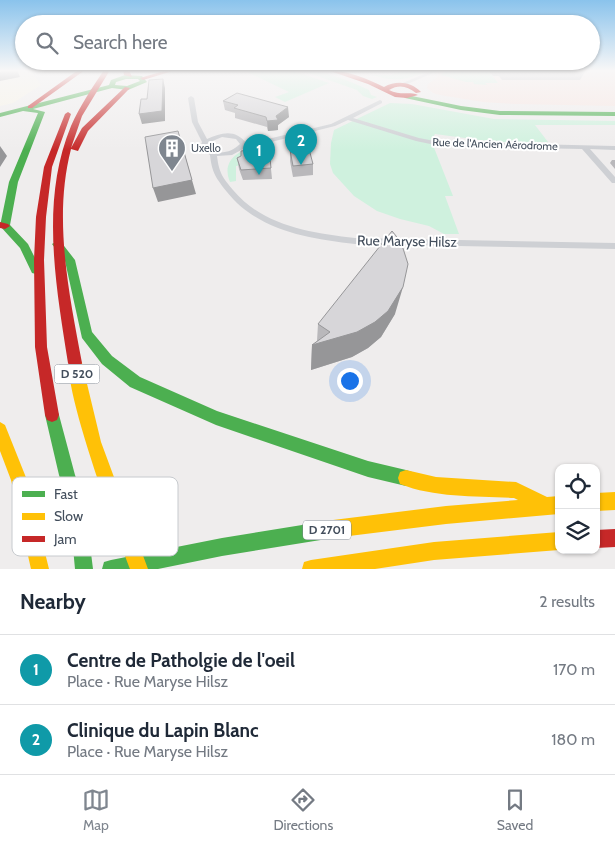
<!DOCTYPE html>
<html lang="en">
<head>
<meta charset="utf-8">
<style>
  :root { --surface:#fff; --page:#f2f2f3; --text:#1f2937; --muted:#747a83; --line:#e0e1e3; --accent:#7f868f }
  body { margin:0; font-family:Cabin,sans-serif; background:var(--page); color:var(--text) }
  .controls { position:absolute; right:15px; bottom:15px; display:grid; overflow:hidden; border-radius:10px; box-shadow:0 1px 4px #0004 }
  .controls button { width:45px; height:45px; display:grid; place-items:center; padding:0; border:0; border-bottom:1px solid var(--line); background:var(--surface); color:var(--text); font:25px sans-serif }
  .you { position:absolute; left:349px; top:380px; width:18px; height:18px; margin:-12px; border:4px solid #fff; border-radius:50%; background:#1a73e8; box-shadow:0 0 0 8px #1a73e833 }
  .badge { display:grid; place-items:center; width:32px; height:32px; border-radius:50%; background:var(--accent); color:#fff; font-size:16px; font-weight:700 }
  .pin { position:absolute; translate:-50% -41px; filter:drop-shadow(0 1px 2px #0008) }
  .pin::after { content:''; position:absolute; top:26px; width:18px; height:15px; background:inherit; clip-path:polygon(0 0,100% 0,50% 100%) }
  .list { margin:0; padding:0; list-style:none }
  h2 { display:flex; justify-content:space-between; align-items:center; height:65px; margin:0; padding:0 20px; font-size:21px }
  h2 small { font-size:16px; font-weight:400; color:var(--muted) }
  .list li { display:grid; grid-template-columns:32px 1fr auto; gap:15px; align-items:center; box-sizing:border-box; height:70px; padding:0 20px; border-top:1px solid var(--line) }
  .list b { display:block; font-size:19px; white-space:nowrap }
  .list p { margin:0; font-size:16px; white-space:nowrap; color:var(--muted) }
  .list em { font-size:16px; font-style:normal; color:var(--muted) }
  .icon { flex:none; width:28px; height:28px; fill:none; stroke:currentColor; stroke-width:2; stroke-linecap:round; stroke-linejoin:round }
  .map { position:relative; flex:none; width:615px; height:569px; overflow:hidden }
  .search { position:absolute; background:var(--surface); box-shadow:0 1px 4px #0004; left:15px; right:15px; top:15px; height:55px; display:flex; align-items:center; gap:12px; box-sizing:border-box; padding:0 18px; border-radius:28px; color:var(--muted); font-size:19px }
  .sheet { height:205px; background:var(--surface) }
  nav { display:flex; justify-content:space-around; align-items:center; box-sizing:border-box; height:70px; border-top:1px solid var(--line); background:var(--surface); font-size:14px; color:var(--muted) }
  nav a { display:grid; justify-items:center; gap:2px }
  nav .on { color:var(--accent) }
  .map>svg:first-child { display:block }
  .commercial { fill:#f7f3e7 }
  .medical { fill:#f7e5e1 }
  .green { fill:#cff1de }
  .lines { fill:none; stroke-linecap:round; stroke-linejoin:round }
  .street { fill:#ced0d4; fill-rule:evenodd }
  .fast { fill:#4caf50; fill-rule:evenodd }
  .slow { fill:#ffc107; fill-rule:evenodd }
  .jam { fill:#c62828; fill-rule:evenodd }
  .wall { fill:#b9b8bb }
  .shaded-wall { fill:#969698 }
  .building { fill:#d7d6d9; stroke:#969698 }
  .labels { text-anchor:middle; stroke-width:4; stroke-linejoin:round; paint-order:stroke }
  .far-street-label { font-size:11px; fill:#434e5c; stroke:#fff }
  .far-poi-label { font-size:11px; fill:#434e5c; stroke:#fff; text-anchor:start }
  .shield { fill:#fff; stroke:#7b838d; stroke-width:1 }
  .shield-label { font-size:12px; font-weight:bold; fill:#434e5c }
  .street-label { font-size:14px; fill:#434e5c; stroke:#fff }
  .key { fill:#fff; stroke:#c7cace; stroke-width:1 }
  .key-label { font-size:14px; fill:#434e5c }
</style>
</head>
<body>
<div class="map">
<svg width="615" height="569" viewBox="0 0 615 569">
  <rect width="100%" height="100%" fill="#efeded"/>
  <path class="commercial" d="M0 70H30L41 85 13 103 0 106Z"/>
  <path class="medical" d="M443 70H615V106L515 104 483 102 440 95 433 93 427 88 428 84 437 77 438 73Z"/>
  <path class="green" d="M243 70H291L329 83 285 102 275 97 289 92Z
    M300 70C323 70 348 80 369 90L371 95 377 97 372 99 363 96 357 90Z
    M403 70H415L423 73C404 81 391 81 372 75H391Z
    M446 70H488L498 83H485L487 85 474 84 473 82H466L441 75Z
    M390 103 412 104 494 119 615 121V125H535L548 142H495L435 134 431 140 453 196H445L459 234H444L429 226 400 219 377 211 354 196 333 173 330 164 331 143 334 130Z
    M268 143V148L243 165 236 166V181L230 182C219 156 247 147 268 143Z"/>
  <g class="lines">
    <path class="street" d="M434 70H440L405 85 400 84Z
      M191 96 194 98 198 122 207 139C222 132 236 129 247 144L331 124 380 100 382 101V103L353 118 419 138 440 142 615 146V150L590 149 615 177V183H612L582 149 440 146 416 141 348 120 335 126 243 149 232 155 217 156C219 173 223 178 233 190 263 226 311 233 355 238L615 243V249L355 244C309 239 258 231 227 192 216 178 212 173 210 155L200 147 202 142 192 122 188 98ZM222 137 236 139 240 144C231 153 217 156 206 147L208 143Z"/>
    <path class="fast" d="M125 75 142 76 147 82 128 90 112 88 33 109 45 112 18 182 10 225 28 244 41 270 36 274 32 273 20 248 0 226 9 182 38 113 23 111 0 117V113L109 85 111 80ZM126 79H138L140 81 127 86 115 85 116 82Z
      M407 95 461 106 500 111 615 112V116L500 115 461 110 405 98 404 97Z
      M57 241 61 242 75 260 92 332 112 356 140 377 217 411 368 461 406 470 412 472 414 478 412 484 406 486 368 477 216 425 130 387 102 364 82 338 65 261 52 244Z
      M52 408 57 410 59 415 75 475 90 515 87 521 93 569H75L69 505 59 475 45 415 47 410Z
      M333 520 339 523 342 529 339 535 333 538 222 556 158 569H102L104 562 111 560 222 538Z"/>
    <path class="slow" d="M75 357 80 359 82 363 101 442 148 569H130C118 538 60 382 70 359Z
      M0 422 5 425 27 480 49 569H31L11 480 0 451Z
      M406 470 436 477 516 482 547 497 559 496V514L446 524 333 538 327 535 324 529 327 523 333 520 446 506 518 500 514 498C477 496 435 498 400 484L398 478 400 472Z
      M615 492V510L596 511V493Z
      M559 532V550L434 560 375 569H302L304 562 311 560 434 542Z"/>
    <path class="jam" d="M78 70H85L32 108H28V106Z
      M104 70H110L82 116 71 148 82 128 125 87 130 88 88 131 78 151 71 149C53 219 69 293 82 363L80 367 75 369 70 367 68 363C56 286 40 201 71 126 80 106 92 88 104 70Z
      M123 70H129L132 77 124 75Z
      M167 70H176L143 80 140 78Z
      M327 70C346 70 368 79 384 87 397 80 411 82 421 92L416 93C407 86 399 84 389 90 400 96 410 91 418 95L407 98 395 97 368 84Z
      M68 112 71 114 52 167 46 217 44 260 47 347 59 415 57 420 52 422 47 420 45 415 35 347 34 260 36 217 44 167 65 114Z
      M0 222 8 224 10 226 5 229 0 228Z
      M615 529V547L596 548V530Z"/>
  </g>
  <path class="wall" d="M488 70H586L580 80H502L499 76H493Z
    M223 101 289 117 278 125V130L268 131 267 127 235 118V113L225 110Z
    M269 148 272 179 243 180 239 169 237 158Z
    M290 150 313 164V175L293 177 290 161Z
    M612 160H615V169L610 163Z
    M395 314 381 337 368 348 352 357 311 370 312 345 317 341 318 324Z"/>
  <path class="shaded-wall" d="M8 70H17L20 77 0 81V72Z
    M163 79 165 88V121L142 124 139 114Z
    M288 107 289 117 278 125V130L268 131 267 121 276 116Z
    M178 131 196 194 158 202 153 188Z
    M0 146 7 156 0 167Z
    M403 287 395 314 381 337 368 348 352 357 311 370 312 345Z"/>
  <path class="building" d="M163 79 162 111 139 114 141 99H147L149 80Z
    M237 93 288 107 276 116 278 120 267 121 266 117 234 108 238 105 223 101Z
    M178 131 192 180 153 188 145 137Z
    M269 148 271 168 241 170 237 158 241 156V151Z
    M309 149 313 164 293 166 290 150Z
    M392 231 401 242 408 264 403 287 388 311 375 322 357 332 312 345 330 332 318 324Z"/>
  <linearGradient id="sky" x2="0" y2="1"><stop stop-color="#8ac3ec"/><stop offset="0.47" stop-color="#f8f7f7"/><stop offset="1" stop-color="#f8f7f7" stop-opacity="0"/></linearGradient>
  <rect width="615" height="150" fill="url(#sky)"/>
  <defs>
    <g id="building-pin" transform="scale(1.4375)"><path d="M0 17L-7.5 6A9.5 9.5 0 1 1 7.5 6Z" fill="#7f868f" stroke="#fff"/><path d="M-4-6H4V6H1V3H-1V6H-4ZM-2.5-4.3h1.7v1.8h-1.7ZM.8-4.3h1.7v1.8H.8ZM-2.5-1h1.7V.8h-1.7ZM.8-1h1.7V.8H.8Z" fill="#fff"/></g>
  </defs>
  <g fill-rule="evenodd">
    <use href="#building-pin" x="172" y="148"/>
  </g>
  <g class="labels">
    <g class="far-street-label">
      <text transform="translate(495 144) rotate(2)" y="4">Rue de l'Ancien Aérodrome</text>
    </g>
    <g class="far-poi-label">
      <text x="191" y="152">Uxello</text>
    </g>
    <g class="shield">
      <rect x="54.5" y="364.5" width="45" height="19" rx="4"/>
      <rect x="303" y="520.5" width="48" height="19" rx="4"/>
    </g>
    <g class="shield-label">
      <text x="77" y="378">D 520</text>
      <text x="327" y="534">D 2701</text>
    </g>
    <g class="street-label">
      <text transform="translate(407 241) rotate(1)" y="5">Rue Maryse Hilsz</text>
    </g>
  </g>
  <rect x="12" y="477" width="166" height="79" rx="8" class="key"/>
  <rect x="22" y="491" width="23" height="6" fill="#4caf50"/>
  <rect x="22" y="513" width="23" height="7" fill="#ffc107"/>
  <rect x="22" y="536" width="23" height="6" fill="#c62828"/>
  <g class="key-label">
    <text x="54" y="499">Fast</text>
    <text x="54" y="521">Slow</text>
    <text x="54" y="544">Jam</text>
  </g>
</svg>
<div class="controls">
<button><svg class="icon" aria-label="locate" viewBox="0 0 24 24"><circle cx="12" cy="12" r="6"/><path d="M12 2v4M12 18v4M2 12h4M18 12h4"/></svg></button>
<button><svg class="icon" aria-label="layers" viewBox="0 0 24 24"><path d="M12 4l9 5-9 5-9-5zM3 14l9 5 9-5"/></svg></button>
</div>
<div class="you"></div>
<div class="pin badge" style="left:259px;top:175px;background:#0f9aa8">1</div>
<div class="pin badge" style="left:301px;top:165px;background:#0f9aa8">2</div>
<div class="search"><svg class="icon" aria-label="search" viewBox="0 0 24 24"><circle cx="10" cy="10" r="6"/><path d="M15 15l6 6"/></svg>Search here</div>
</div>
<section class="sheet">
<h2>Nearby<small>2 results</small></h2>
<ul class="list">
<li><span class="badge" style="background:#0f9aa8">1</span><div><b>Centre de Patholgie de l'oeil</b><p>Place · Rue Maryse Hilsz</p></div><em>170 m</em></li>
<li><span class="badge" style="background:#0f9aa8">2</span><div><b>Clinique du Lapin Blanc</b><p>Place · Rue Maryse Hilsz</p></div><em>180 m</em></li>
</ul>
</section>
<nav>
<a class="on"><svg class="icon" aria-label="map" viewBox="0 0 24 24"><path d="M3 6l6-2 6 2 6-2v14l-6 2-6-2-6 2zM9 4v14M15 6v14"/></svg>Map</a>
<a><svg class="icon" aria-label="directions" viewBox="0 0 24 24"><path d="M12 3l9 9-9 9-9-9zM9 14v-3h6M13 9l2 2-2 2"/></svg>Directions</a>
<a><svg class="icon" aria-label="saved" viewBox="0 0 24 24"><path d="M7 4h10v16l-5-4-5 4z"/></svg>Saved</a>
</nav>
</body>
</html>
